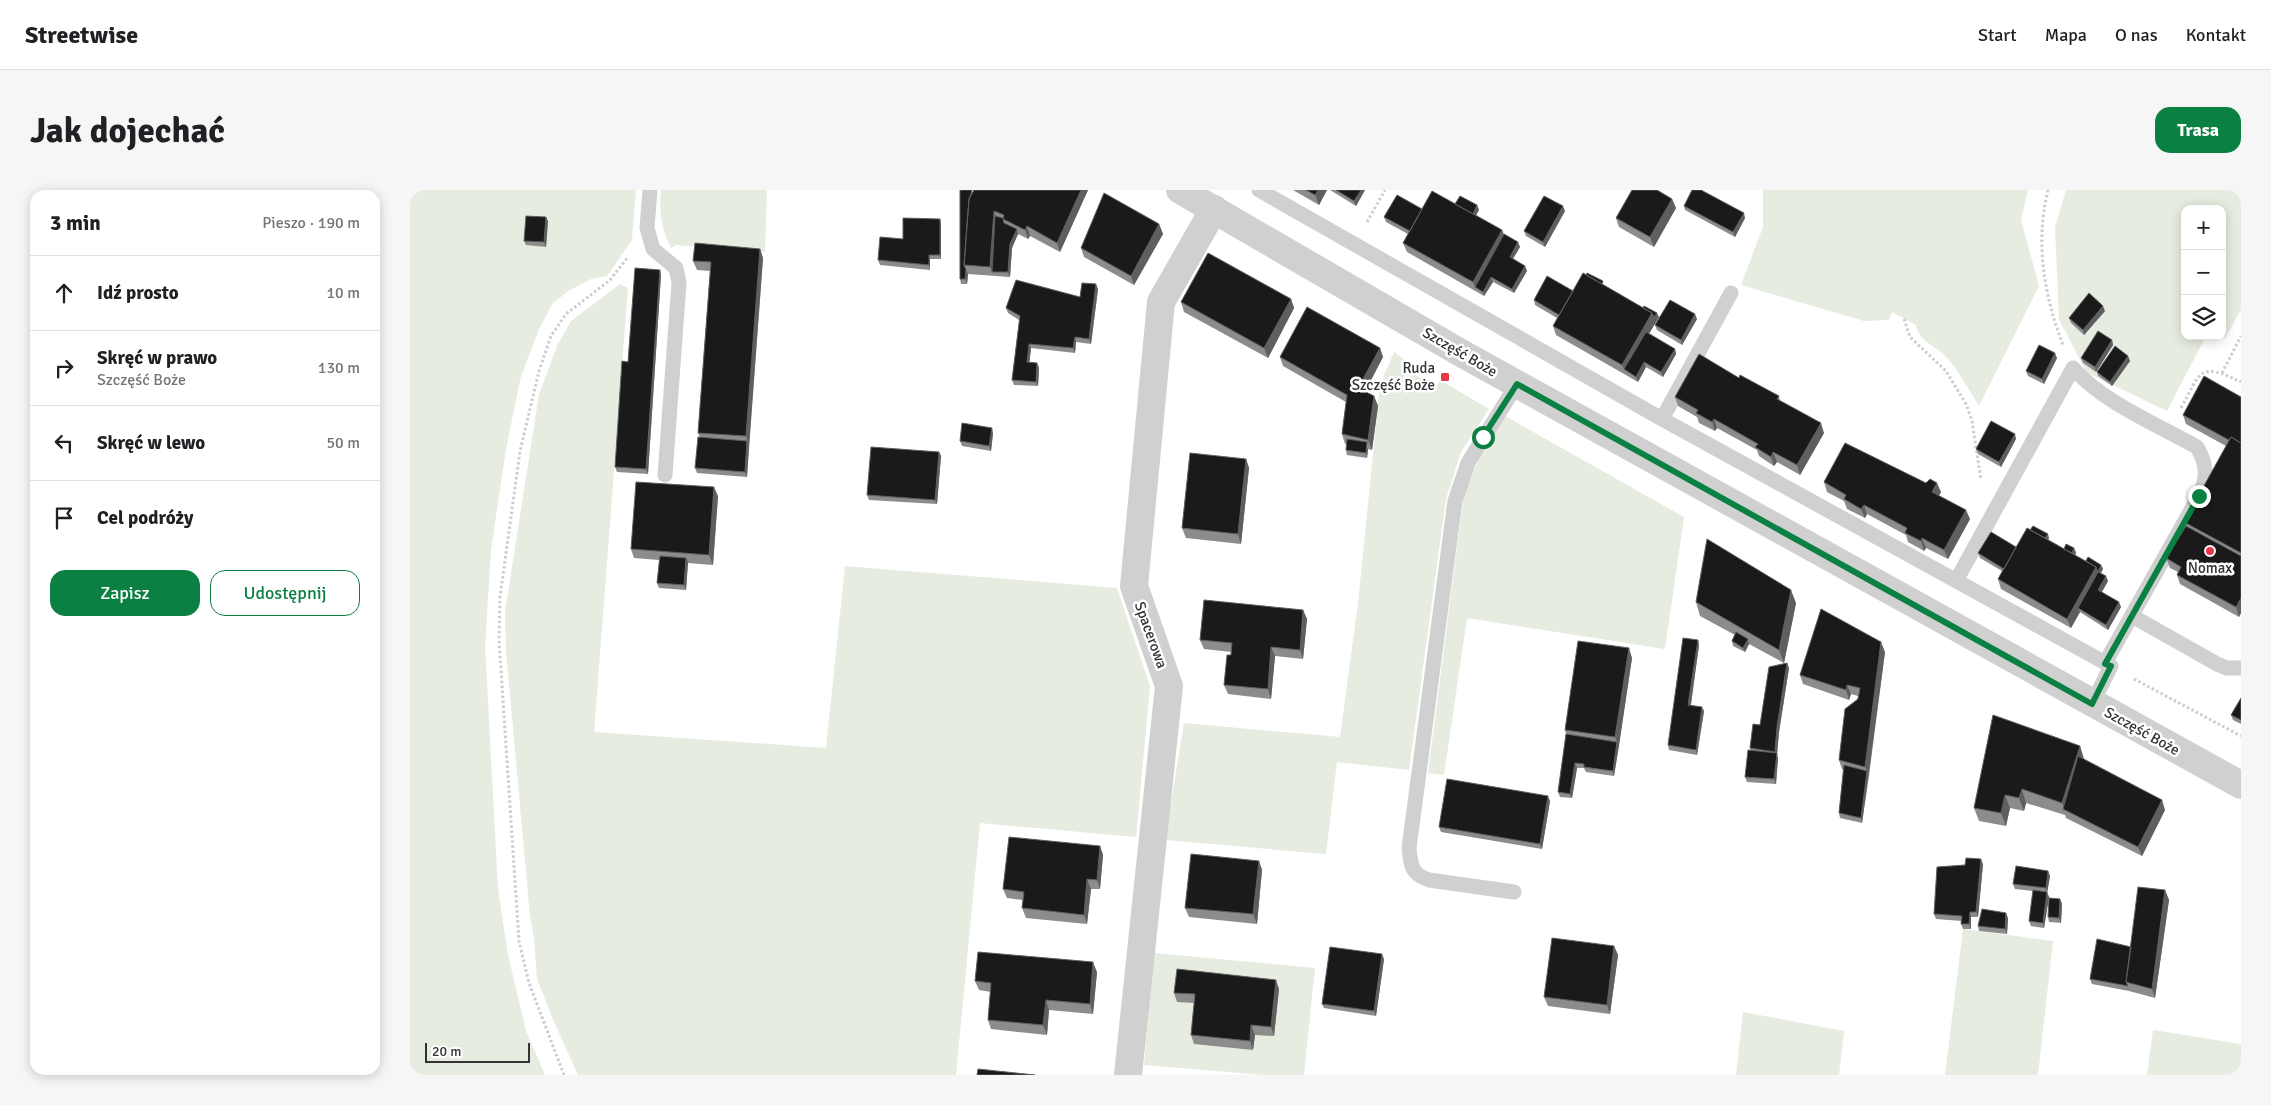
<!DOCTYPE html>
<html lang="pl">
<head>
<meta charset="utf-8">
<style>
  :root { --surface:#fff; --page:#f6f6f6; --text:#202124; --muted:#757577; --line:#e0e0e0; --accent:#0b8043 }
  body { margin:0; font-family:Signika,sans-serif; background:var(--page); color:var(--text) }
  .controls { position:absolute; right:15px; top:15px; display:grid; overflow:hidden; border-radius:10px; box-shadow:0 2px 12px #0003 }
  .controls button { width:45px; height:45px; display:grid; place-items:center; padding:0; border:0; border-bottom:1px solid var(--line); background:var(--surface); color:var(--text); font:25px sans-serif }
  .scale { position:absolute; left:15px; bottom:12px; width:105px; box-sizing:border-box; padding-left:5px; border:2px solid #333; border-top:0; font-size:14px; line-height:18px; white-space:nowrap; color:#333; -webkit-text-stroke:4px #fff; paint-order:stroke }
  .stop { position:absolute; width:15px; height:15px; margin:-11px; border:4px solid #0b8043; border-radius:50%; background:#fff }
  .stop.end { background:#0b8043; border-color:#fff; box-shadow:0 1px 5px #0008 }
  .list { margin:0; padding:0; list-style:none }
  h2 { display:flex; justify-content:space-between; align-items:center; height:65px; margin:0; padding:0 20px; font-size:21px }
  h2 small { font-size:16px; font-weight:400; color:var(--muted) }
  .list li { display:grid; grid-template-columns:32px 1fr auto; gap:15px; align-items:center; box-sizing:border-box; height:75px; padding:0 20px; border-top:1px solid var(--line) }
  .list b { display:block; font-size:19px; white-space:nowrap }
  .list p { margin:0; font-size:16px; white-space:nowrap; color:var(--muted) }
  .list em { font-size:16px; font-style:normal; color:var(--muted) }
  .actions { display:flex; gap:10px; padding:15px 20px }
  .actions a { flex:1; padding:11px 0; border:1px solid var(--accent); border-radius:15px; text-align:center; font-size:18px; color:var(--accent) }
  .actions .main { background:var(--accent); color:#fff }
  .icon { flex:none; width:28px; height:28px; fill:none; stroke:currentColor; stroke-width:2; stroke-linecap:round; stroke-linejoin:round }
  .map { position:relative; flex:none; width:1831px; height:885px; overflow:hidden; border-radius:15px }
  header { display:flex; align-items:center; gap:30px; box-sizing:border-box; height:70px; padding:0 25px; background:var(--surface); border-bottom:1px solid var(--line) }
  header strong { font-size:24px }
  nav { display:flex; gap:28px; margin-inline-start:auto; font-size:18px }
  .intro { display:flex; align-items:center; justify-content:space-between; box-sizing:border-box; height:120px; padding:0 30px }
  h1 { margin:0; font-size:35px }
  .button { padding:12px 22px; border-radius:15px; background:var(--accent); color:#fff; font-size:18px; font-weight:700 }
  main { display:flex; gap:30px; padding:0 30px }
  aside { flex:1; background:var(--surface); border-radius:15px; box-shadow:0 2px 12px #0003 }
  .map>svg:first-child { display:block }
  .green { fill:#e6ecdf }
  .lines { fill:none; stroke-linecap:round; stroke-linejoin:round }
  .path { stroke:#cdcdcd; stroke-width:3; stroke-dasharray:2.5 2.5; stroke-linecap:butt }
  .service { stroke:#d0d0d0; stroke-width:15 }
  .minor { stroke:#d0d0d0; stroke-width:28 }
  .tertiary { stroke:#d0d0d0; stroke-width:28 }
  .wall { fill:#8c8c8c }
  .shaded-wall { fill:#5f5f5f }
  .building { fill:#1a1a1a; stroke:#5f5f5f }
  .route { stroke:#0b8043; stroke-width:6 }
  .poi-dot { fill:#e63946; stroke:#fff; stroke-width:2 }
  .labels { text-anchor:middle; stroke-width:5; stroke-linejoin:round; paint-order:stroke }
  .street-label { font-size:15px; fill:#333; stroke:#fff }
  .poi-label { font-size:15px; fill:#333; stroke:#fff; text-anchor:end }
</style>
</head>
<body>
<header>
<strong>Streetwise</strong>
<nav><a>Start</a><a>Mapa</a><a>O nas</a><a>Kontakt</a></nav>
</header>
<div class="intro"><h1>Jak dojechać</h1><a class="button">Trasa</a></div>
<main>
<aside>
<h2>3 min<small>Pieszo · 190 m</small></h2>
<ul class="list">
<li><svg class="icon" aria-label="ahead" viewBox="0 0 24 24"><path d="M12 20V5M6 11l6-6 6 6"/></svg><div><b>Idź prosto</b></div><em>10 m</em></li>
<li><svg class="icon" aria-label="right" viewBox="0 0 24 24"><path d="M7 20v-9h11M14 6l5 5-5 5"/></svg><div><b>Skręć w prawo</b><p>Szczęść Boże</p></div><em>130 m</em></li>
<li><svg class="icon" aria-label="left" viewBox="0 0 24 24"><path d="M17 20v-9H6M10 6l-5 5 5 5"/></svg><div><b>Skręć w lewo</b></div><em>50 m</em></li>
<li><svg class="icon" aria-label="arrive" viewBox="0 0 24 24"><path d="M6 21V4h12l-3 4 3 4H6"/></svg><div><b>Cel podróży</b></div></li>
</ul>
<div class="actions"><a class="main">Zapisz</a><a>Udostępnij</a></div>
</aside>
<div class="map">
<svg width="1831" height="885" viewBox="0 0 1831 885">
  <rect width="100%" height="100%" fill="#fff"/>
  <path class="green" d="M0 0H226L222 50 197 86 181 89 160 100 143 113 130 137 111 186 96 259 81 360 75 456 88 698 98 765 116 841 135 885H0Z
    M251 0H357L355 62 266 55 261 58C251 39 249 22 251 0Z
    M1353 0H1618L1611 30 1629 96 1569 216C1558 199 1547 176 1531 162 1521 154 1508 149 1506 135L1482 122 1479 130 1454 131 1331 95 1353 37Z
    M1656 0H1831V120L1815 148 1810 146H1812V19H1775V146H1796L1757 221 1676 182 1649 129 1645 37Z
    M210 94 218 98 184 542 416 558 435 376 707 398 740 496 726 647 570 633 546 885H168L144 832 127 789 124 748 120 726 96 461 95 422 129 204 148 154 161 131Z
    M984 162 1002 175 999 181 1026 197 1030 190 1079 219 1051 262 1036 309 999 580 927 572 916 664 755 650 774 533 930 547 948 413 970 195Z
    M1095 226 1274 327 1255 459 1057 428 1034 585 1018 583 1053 311 1059 288Z
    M1553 739 1643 751 1628 885H1535Z
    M744 763 905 778 894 885H854L734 875Z
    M1333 822 1434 841 1429 885H1326Z
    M1743 840 1831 854V885H1737Z"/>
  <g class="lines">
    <path class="path" d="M1638 0C1625 52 1634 106 1653 155
      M957 32 975 0
      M1494 129 1500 147 1536 181 1556 214 1562 231 1571 290
      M1812 183 1831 146
      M1771 218C1791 182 1788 171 1831 192
      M1724 489 1831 546
      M154 885 119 793 109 751 89 450 90 407 110 261 129 181 141 146 156 124 200 90 218 67"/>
    <path class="service" d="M240 0 237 38 243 59 266 78 269 93 255 285
      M849 0 1252 229 1701 476 1682 514
      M1252 229 1321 103
      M1546 391 1663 178C1692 212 1748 235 1787 257 1797 274 1798 288 1789 306L1695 473
      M1722 426 1807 474 1817 478H1831
      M1104 702 1019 690C1001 684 1001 676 999 658L1045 311 1058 273 1107 194"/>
    <path class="minor" d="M718 885 759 496 724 396 751 112 804 19"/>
    <path class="tertiary" d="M770 0 1051 163 1831 595"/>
  </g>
  <path class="wall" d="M562 0V2L678 0 650 62 620 46 618 49 608 44 602 58 600 87 558 84 557 94H551L550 89Z
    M883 0H917L909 15Z
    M920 0H955L946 16Z
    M1262 9 1266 18 1244 57 1209 37 1206 28Z
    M1045 14 1067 15 1069 20 1066 25 1092 40 1094 44 1110 57 1103 69 1115 76 1117 81 1104 103 1083 92 1074 106 997 62 993 53 998 44 976 32 974 27 1012 19Z
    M1274 16 1335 28 1325 47 1275 20Z
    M1155 21 1135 57 1116 46 1114 41Z
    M530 29 531 34V69H520V80L470 75 468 70 493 49Z
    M138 31 136 57 116 55 114 51Z
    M749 34 753 44 724 95 674 67 671 58Z
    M350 59 353 68 337 287 287 283 285 278 290 247 288 243 300 81 287 80 283 71Z
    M251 85 238 284 207 282 205 277 218 172Z
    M1195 96 1249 127 1239 143 1265 159 1266 164 1253 187 1236 177 1228 192 1146 145 1143 136 1147 128 1125 115 1124 110 1163 101Z
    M688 99 681 154 666 152 665 163 621 158 619 173H627L629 178 628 196 604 195 602 190 609 130 598 123 596 118 670 107Z
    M881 109 884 118 858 168 774 122 771 112Z
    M1695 121 1674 145 1661 133 1659 128Z
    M1287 129 1272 155 1247 140 1245 135Z
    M1702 150 1703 155 1686 182 1673 173 1671 168Z
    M970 158 973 167 955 202 964 206 968 216 962 260 958 259 957 268 937 265 936 260 937 254H935L932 244 936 212 873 176 870 167Z
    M1718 166 1720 171 1702 196 1688 186 1687 182Z
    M1647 168 1634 194 1618 186 1616 181Z
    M1329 188 1369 206 1370 211 1414 243 1390 285 1367 272 1364 276 1349 266 1347 260 1307 238 1305 241 1289 233 1287 227 1268 216 1265 207Z
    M1831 207V423L1829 427 1770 394 1767 385 1768 382 1760 378 1756 368 1776 336 1774 332 1816 256 1776 234 1773 225Z
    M583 243 581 261 552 256 550 251Z
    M1606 249 1591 277 1568 264 1566 259Z
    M529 262 531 266 527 314 459 310 457 305Z
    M836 269 839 278 831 354 776 348 772 338Z
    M1414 292 1531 302 1529 305 1560 329 1538 369 1516 358 1514 361 1498 352 1496 345 1457 324 1455 328 1437 319 1434 311 1417 302Z
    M308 306 303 375 278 373 276 400 249 398 247 393 249 370 224 368 221 359Z
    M1639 348 1638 350 1654 359 1664 358 1666 363 1665 365 1676 371 1691 375 1693 379 1691 383 1698 391 1692 402 1711 417 1698 440 1670 422 1661 438 1591 399 1588 389 1592 381 1570 368 1568 363 1606 357Z
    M1286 412 1386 413 1374 473 1339 454 1335 462 1323 456 1322 451 1325 445 1290 426Z
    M893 420 897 429 893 469 865 466 861 509 818 504 814 495 821 462 794 459 790 450Z
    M1288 450 1289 455 1281 515 1294 521 1287 565 1259 560 1258 555Z
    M1475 462 1459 586 1452 633 1430 628 1429 623 1433 580 1432 579 1429 570 1448 506 1441 504 1439 510 1393 494 1390 485Z
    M1222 468 1204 586 1176 582 1174 578H1167L1162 608 1150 607 1148 602 1156 544 1155 540Z
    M1377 473 1379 478 1369 542 1367 565 1368 568 1366 594 1337 592 1335 587 1341 561 1340 558 1350 535Z
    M1831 508V534L1823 530 1821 525Z
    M1670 556 1674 570 1755 620 1732 666 1656 628 1655 625 1616 613 1614 621 1600 618 1596 636 1569 631 1564 618Z
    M1140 611 1132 659 1031 642 1029 637Z
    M690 656 693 665 690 699H681L677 734 616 728 612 718 613 710 597 708 593 699Z
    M849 671 852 680 847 734 779 727 775 718Z
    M1573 674 1568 727H1561V739H1553L1551 734 1552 731 1526 729 1524 724Z
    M1638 681 1640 686 1637 703 1639 707 1634 738 1621 736 1619 731 1623 701 1605 699 1603 694Z
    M1755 700 1759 710 1745 808 1719 801 1682 794 1680 789 1721 757Z
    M1650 709 1652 714 1651 733 1639 732 1638 727Z
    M1598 728 1597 744 1569 741 1568 736Z
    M1204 756 1208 765 1200 824 1138 816 1134 807Z
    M974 769 966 826 914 818 912 814Z
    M687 782 683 824 639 820 637 845 581 839 578 830 581 802 569 800 565 791Z
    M869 799 864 846 845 845 843 860 784 854 781 845 784 813 767 812 764 803Z"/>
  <path class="shaded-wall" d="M671 0H678L650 62 647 53Z
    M908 0H917L909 15 905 5Z
    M951 0H955L946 16 944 11Z
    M1262 9 1266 18 1244 57 1240 47Z
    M1067 15 1069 20 1063 31 1061 27Z
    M1153 16 1155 21 1135 57 1133 52Z
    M584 21 587 30 582 82 580 77Z
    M1334 23 1335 28 1325 47 1323 42Z
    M136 27 138 31 136 57 134 52Z
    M530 29 531 34V69L530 65Z
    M749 34 753 44 724 95 721 86Z
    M617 36 620 46 618 49 615 40Z
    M607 39 608 44 602 58 600 87 598 82 600 54Z
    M1092 40 1095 49 1065 97 1063 92Z
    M1108 52 1110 57 1101 72 1100 67Z
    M350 59 353 68 339 255 336 246Z
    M519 65 520 69V80L519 75Z
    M1115 76 1117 81 1104 103 1102 99Z
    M250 80 251 85 238 284 236 279Z
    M556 80 558 84 557 94 555 89Z
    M1081 87 1083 92 1074 106 1073 102Z
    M686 94 688 99 681 154 679 149Z
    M881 109 884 118 858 168 854 158Z
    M1693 116 1695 121 1674 145 1673 140Z
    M1242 123H1247L1249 127 1217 181 1214 179 1212 175Z
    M1285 124 1287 129 1272 155 1271 150Z
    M665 147 666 152 665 163 663 158Z
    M1702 150 1703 155 1686 182 1685 177Z
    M619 154 621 158 619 177 617 172Z
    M970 158 973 167 952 207 948 198Z
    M1265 159 1266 164 1253 187 1251 182Z
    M1645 163 1647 168 1634 194 1632 189Z
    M1718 166 1720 171 1702 196 1700 192Z
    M1234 172 1236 177 1228 192 1226 187Z
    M627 173 629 178 628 196 626 192Z
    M964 206 968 216 962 260 958 250Z
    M1304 229 1307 238 1305 241 1302 232Z
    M1411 233 1414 243 1390 285 1387 275Z
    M582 238 583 243 581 261 579 256Z
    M1605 244 1606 249 1591 277 1589 272Z
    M337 251 339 255 337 287 335 282Z
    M956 258 958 259 957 268 956 263Z
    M529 262 531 266 527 314 525 310Z
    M1363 262 1367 272 1364 276 1361 267Z
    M836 269 839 278 831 354 828 344Z
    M1527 293 1531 302 1526 311 1522 302Z
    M304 297 308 306 303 375 299 365Z
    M1454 315 1457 324 1455 328 1451 319Z
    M1556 320 1560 329 1538 369 1534 360Z
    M1638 344 1639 348 1635 356 1633 351Z
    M1512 348 1516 358 1514 361 1511 351Z
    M1664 358 1666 363 1662 371 1660 366Z
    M276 368 278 372 276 400 274 395Z
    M1691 375 1693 379 1689 386 1688 382Z
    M1686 377 1689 386 1668 418 1670 422 1661 438 1657 429Z
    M1696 386 1698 391 1690 405 1688 400Z
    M1381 400 1386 413 1374 473 1369 460Z
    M1831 408V423L1829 427 1826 417Z
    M1709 412 1711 417 1698 440 1696 435Z
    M893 420 897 429 893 469 890 460Z
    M1338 449 1339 454 1335 462 1333 458Z
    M1288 450 1289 455 1280 520 1278 515Z
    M1471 452 1475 462 1452 633 1451 628 1457 581 1455 577Z
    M861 457 865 466 861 509 858 499Z
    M1219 458 1222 468 1209 556 1205 547Z
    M1377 473 1379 478 1369 542 1367 565 1368 568 1366 594 1364 589 1366 565 1365 562 1367 537Z
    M1437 495 1441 504 1439 510 1436 500Z
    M1292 517 1294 521 1287 565 1286 560Z
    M1207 552 1209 556 1204 586 1203 581Z
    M1670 556 1674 569 1658 622 1655 620 1652 613Z
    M1165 573 1167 578 1162 608 1160 604Z
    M1612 599 1616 613 1614 621 1609 608Z
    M1595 605 1600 618 1596 636 1591 623Z
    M1138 606 1140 611 1132 659 1130 654Z
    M1752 610 1755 620 1732 666 1728 657Z
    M690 656 693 665 690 699 687 690Z
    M1571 669 1573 674 1568 727 1566 722Z
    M849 671 852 680 847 734 843 724Z
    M1638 681 1640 686 1637 703 1636 698Z
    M677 689 681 699 677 734 674 725Z
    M1755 700 1759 710 1745 808 1742 799Z
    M1637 702 1639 707 1634 738 1633 733Z
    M1650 709 1652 714 1651 733 1649 728Z
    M1560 722 1561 727V739L1559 734Z
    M1596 723 1598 728 1597 744 1595 739Z
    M1204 756 1208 765 1200 824 1197 815Z
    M972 764 974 769 966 826 964 821Z
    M683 772 687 782 683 824 680 814Z
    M866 790 869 799 864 846 861 837Z
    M636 810 639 820 637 845 633 835Z
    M841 835 845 845 843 860 840 851Z"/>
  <path class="building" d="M550 0H562L561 4 559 9 554 75 556 80 555 89H550Z
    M564 0H671L647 53 617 36 615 40 593 29 594 25 584 21 580 77 554 75 559 9Z
    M896 0H908L905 5Z
    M926 0H951L944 11Z
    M1222 0H1247L1262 9 1240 47 1206 28Z
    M1282 0H1291L1334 23 1323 42 1274 16Z
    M1022 1 1092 40 1063 92 993 53Z
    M694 3 749 34 721 86 671 58Z
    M987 5 1012 19 1000 41 974 27Z
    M1050 6 1067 15 1063 24 1045 14Z
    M1134 6 1153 16 1133 52 1114 41Z
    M116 26 136 27 134 52 114 51Z
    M585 26 593 28 594 33 607 39 600 54 598 82H582Z
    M493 28 530 29V65H519V75L468 70 470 47 493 49Z
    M1094 44 1108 52 1100 67 1115 76 1102 99 1081 87 1073 102 1065 97Z
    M285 53 350 59 336 246 288 243 301 72 283 71Z
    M798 63 881 109 854 158 771 112Z
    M225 78 250 80 236 279 205 277 212 171 218 172Z
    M1173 83 1242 123 1212 175 1143 136Z
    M1177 83 1193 91 1192 94 1176 85Z
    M1137 86 1163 101 1149 125 1124 110Z
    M606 90 670 107 672 93 686 94 679 149 665 147 663 158 619 154 617 172 627 173 626 192 602 190 610 126 596 118Z
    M1679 103 1693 116 1673 140 1659 128Z
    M1260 110 1285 124 1271 150 1245 135Z
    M1234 116 1247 123 1244 127 1242 123 1233 118Z
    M897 117 970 158 948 198 964 206 958 250 932 244 937 205 870 167Z
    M1688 141 1702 150 1685 177 1671 168Z
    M1236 142 1265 159 1251 182 1234 172 1226 187 1214 179Z
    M1629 155 1645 163 1632 189 1616 181Z
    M1705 156 1718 166 1700 192 1687 182Z
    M1289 164 1329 188 1330 185 1369 206 1367 209 1411 233 1387 275 1363 262 1361 267 1345 257 1348 254 1304 229 1302 232 1286 223 1288 220 1265 207Z
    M1794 186 1831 207V253L1821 247 1819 250 1773 225Z
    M1581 231 1605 244 1589 272 1566 259Z
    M552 233 582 238 579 256 550 251Z
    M288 247 337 251 335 282 285 278Z
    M1821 247 1831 253V363L1774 332Z
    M937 249 957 252 956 263 936 260Z
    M1435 253 1516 293 1520 289 1527 293 1522 302 1556 320 1534 360 1512 348 1511 351 1495 343 1497 338 1454 315 1451 319 1434 309 1436 305 1414 292Z
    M461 257 529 262 525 310 457 305Z
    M780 263 836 269 828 344 772 338Z
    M226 292 304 297 299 365 221 359Z
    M1623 336 1638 344 1635 348 1620 340Z
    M1776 336 1831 366V408L1826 417 1767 385 1771 377 1756 368Z
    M1617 338 1686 377 1657 429 1588 389Z
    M1581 342 1606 357 1594 379 1568 363Z
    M1297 349 1381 400 1369 460 1286 412Z
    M1656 354 1664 358 1662 363 1654 359Z
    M250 366 276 368 274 395 247 393Z
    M1678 367 1691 375 1688 382 1696 386 1688 400 1709 412 1696 435 1668 418 1688 382 1686 377 1676 371Z
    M794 410 893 420 890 460 861 457 858 499 814 495 817 465H821L822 453 790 450Z
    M1411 419 1471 452 1455 577 1429 570 1435 519 1448 509 1450 498 1437 495 1436 500 1390 485Z
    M1326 442 1338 449 1333 458 1322 451Z
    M1273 448 1288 450 1278 515 1292 517 1286 560 1258 555Z
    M1168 451 1219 458 1205 547 1155 540Z
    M1377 473 1367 537 1365 562 1340 558 1343 534 1350 535 1359 477Z
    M1831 508V530L1821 525Z
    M1583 525 1670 556 1652 613 1612 599 1609 608 1595 605 1591 623 1564 618Z
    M1156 544 1207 552 1203 581 1174 577V574L1165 573 1160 604 1148 602Z
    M1338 560 1367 563 1364 589 1335 587Z
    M1668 566 1752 610 1728 657 1653 619Z
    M1434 575 1457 581 1451 628 1429 623Z
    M1037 589 1138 606 1130 654 1029 637Z
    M599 647 690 656 687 690 677 689 674 725 612 718 614 702 593 699Z
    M781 664 849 671 843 724 775 718Z
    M1556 668 1571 669 1566 722H1560L1559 734H1551L1552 726 1524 724 1527 677 1555 675Z
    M1606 676 1638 681 1636 698 1603 694Z
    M1728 697 1755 700 1742 799 1716 792Z
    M1623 700 1637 702 1633 733 1619 731Z
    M1639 708 1650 709 1649 728 1638 727Z
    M1572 719 1596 723 1595 739 1568 736Z
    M1142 748 1204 756 1197 815 1134 807Z
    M1687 749 1721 757 1716 792 1718 796 1680 789Z
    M920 757 972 764 964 821 912 814Z
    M568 762 683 772 680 814 636 810 633 835 578 830 581 793 565 791Z
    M767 779 866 790 861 837 841 835 840 851 781 845 785 804 764 803Z
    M568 879 625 885H567Z"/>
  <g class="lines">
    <path class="route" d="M1073 247 1107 194 1682 514 1701 476 1695 474 1789 306"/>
  </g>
  <g class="poi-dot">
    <rect x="1030" y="182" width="10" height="10" rx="2.5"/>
    <circle cx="1800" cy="361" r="5"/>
  </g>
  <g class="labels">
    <g class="street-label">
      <text transform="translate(1050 162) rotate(30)" y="5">Szczęść Boże</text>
      <text transform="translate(741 445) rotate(70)" y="5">Spacerowa</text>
      <text transform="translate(1732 541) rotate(29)" y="5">Szczęść Boże</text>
    </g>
    <g class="poi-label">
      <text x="1025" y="183">Ruda<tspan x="1025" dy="17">Szczęść Boże</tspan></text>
      <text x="1800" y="383" text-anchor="middle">Nomax</text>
    </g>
  </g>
</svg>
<div class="controls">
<button>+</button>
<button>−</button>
<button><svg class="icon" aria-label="layers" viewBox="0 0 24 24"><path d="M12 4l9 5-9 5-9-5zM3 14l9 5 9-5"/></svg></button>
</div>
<div class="scale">20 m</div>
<div class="stop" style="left:1073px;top:247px"></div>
<div class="stop end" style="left:1789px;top:306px"></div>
</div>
</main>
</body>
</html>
